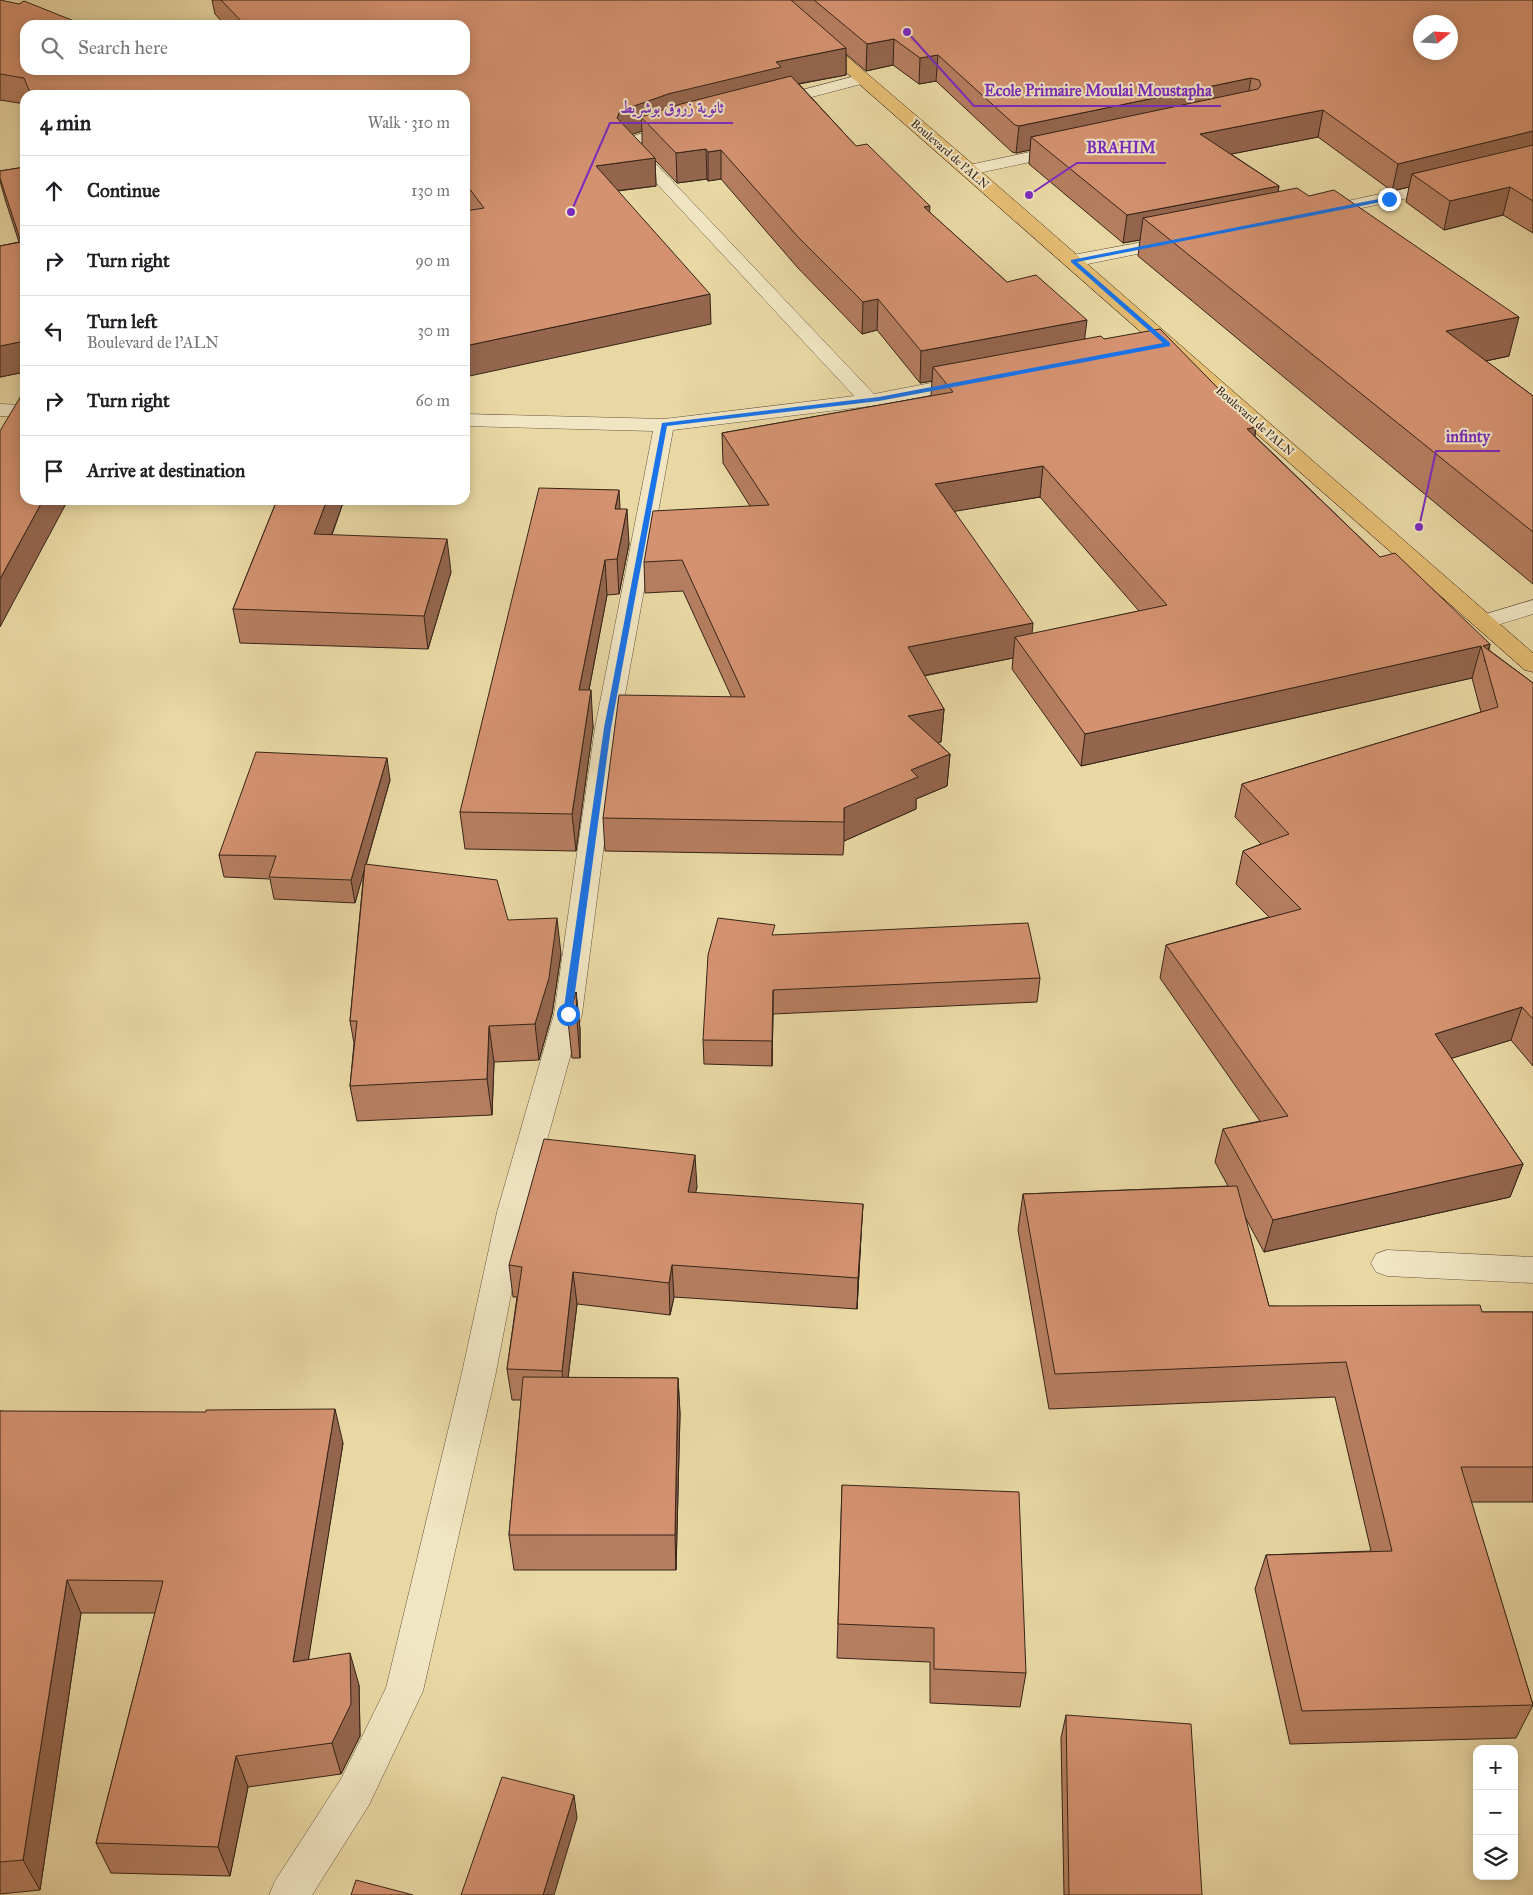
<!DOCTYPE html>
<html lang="en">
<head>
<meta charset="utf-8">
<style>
  :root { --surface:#fff; --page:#f6f6f6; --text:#202124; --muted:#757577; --line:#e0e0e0 }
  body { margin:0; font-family:"IM FELL Great Primer",Amiri,serif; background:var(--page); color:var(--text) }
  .controls { position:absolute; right:15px; bottom:15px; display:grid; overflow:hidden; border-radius:10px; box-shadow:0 2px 12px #0003 }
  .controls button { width:45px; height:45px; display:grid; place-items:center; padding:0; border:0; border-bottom:1px solid var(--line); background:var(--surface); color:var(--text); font:25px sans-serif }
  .compass { position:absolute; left:1413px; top:15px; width:45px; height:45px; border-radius:50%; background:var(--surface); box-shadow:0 2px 12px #0003; rotate:72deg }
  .stop { position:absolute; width:15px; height:15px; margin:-11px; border:4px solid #1a73e8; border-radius:50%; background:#fff }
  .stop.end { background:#1a73e8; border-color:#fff; box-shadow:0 1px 5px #0008 }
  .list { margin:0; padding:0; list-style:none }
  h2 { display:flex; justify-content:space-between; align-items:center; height:65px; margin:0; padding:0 20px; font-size:21px }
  h2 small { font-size:16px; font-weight:400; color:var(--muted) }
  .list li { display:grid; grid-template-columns:32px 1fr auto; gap:15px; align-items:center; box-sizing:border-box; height:70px; padding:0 20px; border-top:1px solid var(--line) }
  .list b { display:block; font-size:19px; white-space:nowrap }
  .list p { margin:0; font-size:16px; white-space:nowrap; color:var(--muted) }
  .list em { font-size:16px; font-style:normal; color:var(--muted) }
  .icon { flex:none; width:28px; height:28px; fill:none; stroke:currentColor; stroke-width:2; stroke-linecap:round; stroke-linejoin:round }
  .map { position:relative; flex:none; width:1533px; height:1895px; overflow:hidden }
  .search { position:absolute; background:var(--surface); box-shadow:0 2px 12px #0003; left:20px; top:20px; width:450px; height:55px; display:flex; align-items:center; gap:12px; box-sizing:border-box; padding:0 18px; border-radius:15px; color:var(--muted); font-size:19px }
  .panel { position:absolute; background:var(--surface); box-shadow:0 2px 12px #0003; left:20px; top:90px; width:450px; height:415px; border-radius:15px }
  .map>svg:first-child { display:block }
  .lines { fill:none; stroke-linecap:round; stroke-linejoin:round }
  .minor-casing { stroke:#62503c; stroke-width:1 }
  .primary-casing { stroke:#352319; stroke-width:1 }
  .minor { fill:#f1e6c4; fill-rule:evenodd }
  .primary { fill:#e4bc72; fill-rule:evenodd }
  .wall { fill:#b67e60; stroke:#352319; fill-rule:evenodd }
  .shaded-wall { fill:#94664e; stroke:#352319 }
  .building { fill:#d49270; stroke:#352319; fill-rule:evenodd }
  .route { fill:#1a73e8 }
  .labels { text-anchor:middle; stroke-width:4; stroke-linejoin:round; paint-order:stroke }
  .far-street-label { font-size:12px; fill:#352319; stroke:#f1e6c4 }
  .leader { fill:none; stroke:#7b2cbf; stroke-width:2 }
  .callout-dot { fill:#7b2cbf; stroke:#f1e6c4; stroke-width:2 }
  .callout-label { font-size:16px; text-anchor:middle; font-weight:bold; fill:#7b2cbf; stroke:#f1e6c4; stroke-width:4; stroke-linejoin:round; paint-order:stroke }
</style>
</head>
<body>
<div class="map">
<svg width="1533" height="1895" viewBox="0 0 1533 1895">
  <rect width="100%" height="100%" fill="#e9d8a4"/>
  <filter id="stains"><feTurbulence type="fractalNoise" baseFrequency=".004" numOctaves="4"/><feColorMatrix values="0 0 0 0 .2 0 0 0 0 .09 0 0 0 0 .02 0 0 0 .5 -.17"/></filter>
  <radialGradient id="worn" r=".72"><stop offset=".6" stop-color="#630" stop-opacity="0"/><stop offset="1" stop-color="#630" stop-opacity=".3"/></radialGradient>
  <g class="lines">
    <g class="minor-casing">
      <path id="minor" d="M863 74 869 76 871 79 869 82 770 108 764 106 762 103 764 100Z
        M678 121 684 122 686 126 684 130 639 146 874 394 967 376 974 378 977 382 974 386 967 388 879 405 673 430 619 728 582 1014 527 1212 495 1377 423 1691 369 1805 312 1895H269L275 1881 341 1779 386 1688 461 1377 497 1212 554 1014 595 728 653 431 465 426V414L664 419 854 396 620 144 622 140Z
        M1067 144 1073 145 1075 149 1073 153 969 175 963 174 960 170 963 166 969 165Z
        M1444 180 1450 181 1453 185 1450 189 1320 217 1314 216 1311 212 1314 208 1320 207Z
        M1175 236 1181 237 1184 241 1181 245 1073 267 1066 265 1064 261 1066 257 1073 255Z
        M0 404 25 405V417L0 416Z
        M1533 600V614L1484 629 1476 627 1472 622 1476 617Z
        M1387 1250 1533 1257V1283L1387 1276 1376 1272 1371 1263 1376 1254Z"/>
    </g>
    <g class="primary-casing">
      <path id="primary" d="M764 0H781L975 166 1533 653V672L1525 670Z"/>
    </g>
    <use href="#minor" class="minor"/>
    <use href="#primary" class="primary"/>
  </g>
  <path class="wall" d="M0 0 25 70 465 25H225L215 14 212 0H1533V233L1503 215 1444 230 1406 202 1409 187 1392 191 1318 137 1231 154 1279 186 1278 192 1509 356 1486 361 1533 396V584L1138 256 1140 240 1123 243 1029 164 1030 150 1016 153 1012 152 936 81 919 84 893 65 866 71 846 54V75L799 84 856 146 1007 282 1084 339H1104L1256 427 1255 436 1380 557 1490 644 1489 650 1533 683V1066L1511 1040 1451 1058 1523 1164 1510 1197 1264 1252 1245 1217 1269 1306 1482 1312H1533V1502H1471L1533 1705 1516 1738 1290 1744 1255 1589 1266 1555 1371 1551 1335 1397 1049 1409 1018 1230 1023 1194 1228 1186 1215 1162 1223 1129 1260 1121 1160 978 1166 945 1269 917 1236 884 1243 851 1261 844 1235 817 1242 784 1481 712 1472 678 1081 766 1012 669 1013 658 924 676 944 709 941 742H937L950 754 947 786 916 799V809L844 841 843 855 605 851 603 818 731 696 683 591 645 593 644 562 750 506 723 463 722 433 931 396 932 381 920 383 877 330 862 334 798 268 721 179 708 181 707 179 677 183 655 160 656 186 618 191 711 324 468 211 465 208V95H25V104L0 100ZM642 131V144L632 134ZM1040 497 1139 611 1032 634 954 511Z
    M25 167V372L0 377V246L19 242 5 199 0 181V171Z
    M277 500H344L332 535 451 572 428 649 240 643 233 609Z
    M620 509 629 544 619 594 607 595 589 690 593 727 576 851 465 849 460 812Z
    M390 780 366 865 508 920 561 954 552 1014 539 1060 494 1062 492 1115 357 1121 350 1086 354 1043 350 1021 364 870 355 903 274 899 270 879 224 877 219 855Z
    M775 935 1040 978 1037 1002 773 1014 772 1066 704 1064 703 1040Z
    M576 992 580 1029V1058H572L568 1021Z
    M697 1187 695 1193 861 1236 857 1309 674 1297 670 1315 577 1304 568 1378H678L680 1414 676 1570H514L509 1535 521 1400H512L507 1369 517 1297H513L509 1265Z
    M0 1411 343 1443 308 1659 359 1685 360 1736 341 1774 248 1787 230 1876 111 1873 96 1843 155 1613H81L40 1890 0 1894Z
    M842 1485 1026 1673 1020 1707 930 1703V1662L837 1658Z
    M1066 1715 1202 1895H1064L1061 1738Z"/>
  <path class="shaded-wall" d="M894 39 893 65 866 71 867 44Z
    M846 48V75L780 87 641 117 642 131 621 138 617 118 620 111 668 94 776 62Z
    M938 55 936 81 919 84 920 58Z
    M1251 78 1247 104 1031 137 1030 150 1016 153 1019 126Z
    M1323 110 1318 137 1196 161 1200 134Z
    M1533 131V155L1412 174 1409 187 1392 191 1398 164Z
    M706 149 707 179 677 183 676 153Z
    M721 150V179L708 181V152Z
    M655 158 656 186 597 193 596 166Z
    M1279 186 1274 214 1143 218 1140 240 1123 243 1127 215Z
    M1510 187 1503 215 1444 230 1450 201Z
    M930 206 928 236 924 207Z
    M710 294 711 324 465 377V346Z
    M878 299 877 330 862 334 863 302Z
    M1519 317 1509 356 1436 371 1446 331Z
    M1087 320 1083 352 933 367 932 381 920 383 921 351Z
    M25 341V372L0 377V346Z
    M1256 427 1251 458 1247 429Z
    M1043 466 1040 497 933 515 935 484Z
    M619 490 621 525 615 509Z
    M43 500H68L0 627V579Z
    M327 500H344L320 567 314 534Z
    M627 509 629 544 619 594 617 559Z
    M447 539 451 572 428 649 424 616Z
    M605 560 607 595 582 726 579 690Z
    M1033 623 1030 655 1015 637 1013 658 906 679 908 647Z
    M1490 644 1485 662 1483 646Z
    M1481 646 1472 678 1081 766 1085 734Z
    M591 690 593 727 576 851 572 814Z
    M944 709 941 742 907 748 908 716Z
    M950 754 947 786 916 799V809L844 841V808L911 770Z
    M387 758 390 780 355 903 351 880Z
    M557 918 561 954 552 1014 539 1060 535 1024Z
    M773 990V1014L772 1066V1041Z
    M576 992 580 1029V1058L577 1021Z
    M1522 1007 1511 1040 1424 1067 1435 1034Z
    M489 1026 494 1062 492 1115 487 1079Z
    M695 1155 697 1187 689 1224 688 1192Z
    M1523 1164 1510 1197 1264 1252 1273 1220Z
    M863 1204 861 1236 857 1309 858 1278Z
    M672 1265 674 1297 670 1315 669 1283Z
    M573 1272 577 1304 565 1402 562 1371Z
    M678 1378 680 1414 676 1570 675 1535Z
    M335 1409 343 1443 303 1694 293 1662Z
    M67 1580 81 1613 40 1890 23 1860Z
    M350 1653 359 1685 360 1736 341 1774 332 1743Z
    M236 1756 248 1787 230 1876 218 1847Z
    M574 1795 577 1818 554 1895H543Z"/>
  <path class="building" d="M0 0 19 4 24 1 84 25H25V70H465V25H245L221 0H791L846 48 776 62 781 67 668 94 620 111 617 118 655 158 596 166 710 294 465 346V211L484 208 465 183V95H31L24 78 0 74Z
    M814 0H1533V131L1398 164 1323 110 1200 134 1279 186 1127 215 1031 137 1258 89 1261 85 1259 80 1251 78 1019 126 1015 125 938 55 920 58 894 39 867 44ZM1420 22H1450V52H1420Z
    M791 76 856 146 867 144 930 206 924 207 1007 282 1036 275 1087 320 921 351 878 299 863 302 798 237 721 150 708 152 706 149 676 153 641 117 681 104Z
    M1533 145V201L1510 187 1450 201 1412 174Z
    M25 167V341L0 346V246L21 242 0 178V171Z
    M1297 188 1309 196 1334 190 1519 317 1446 331 1533 396V532L1143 218Z
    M1160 329 1256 427 1247 429 1380 557 1395 553 1490 644 1483 646 1533 683V1019L1522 1007 1435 1034 1523 1164 1273 1220 1223 1129 1288 1116 1166 945 1301 909 1243 851 1289 834 1242 784 1498 707 1481 646 1085 734 1015 637 1167 605 1043 466 935 484 1033 623 908 647 944 709 908 716 950 754 911 770 918 777 844 808V822L603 818 619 695 745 697 682 560 644 562 653 511 769 505 722 433 953 392 933 367 1101 336 1104 339Z
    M25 389V500H43L0 579V431Z
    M539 488 619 490 615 509H627L617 559 605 560 579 690H591L572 814 460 812Z
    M277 500H327L314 534 447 539 424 616 233 609Z
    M256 752 387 758 351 880 269 877 276 856 219 855Z
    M365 864 497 880 508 920 557 918 549 978 535 1024 489 1026 487 1079 350 1086 357 1021H350Z
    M718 918 775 925 772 935 1028 923 1040 978 773 990 772 1041 703 1040 708 955Z
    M576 992 577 1021H568Z
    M544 1139 695 1155 688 1192 863 1204 858 1278 672 1265 669 1283 573 1272 562 1371 507 1369 522 1267 509 1265Z
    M1237 1186 1269 1306 1480 1305 1482 1312H1533V1467H1461L1533 1705 1302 1711 1266 1555 1392 1551 1346 1362 1055 1374 1023 1194Z
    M523 1377 678 1378 675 1535H509Z
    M335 1409 293 1662 350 1653 351 1704 332 1743 236 1756 218 1847 96 1843 163 1581 67 1580 23 1860 0 1862V1411L206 1412V1410Z
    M842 1485 1019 1492 1026 1673 934 1669V1628L838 1624Z
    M1066 1715 1191 1724 1202 1895H1069Z
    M502 1777 574 1795 543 1895H461Z
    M356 1880 413 1895H351Z"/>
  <path class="route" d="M1389 197 1391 200 1077 262 1170 343V346L879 401 667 426 611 728 572 1014 568 1017 565 1016 563 1014 604 728 662 423 879 397 1163 343 1071 262V260Z"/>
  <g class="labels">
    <g class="far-street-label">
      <text transform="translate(950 154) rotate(41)" y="4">Boulevard de l'ALN</text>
      <text transform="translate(1255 421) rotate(41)" y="4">Boulevard de l'ALN</text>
    </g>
  </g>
  <path class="leader" d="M907 32L974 106H1221M571 212L610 123H733M1029 195L1077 163H1166M1419 527L1436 451H1500"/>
  <g class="callout-dot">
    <circle cx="907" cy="32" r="5"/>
    <circle cx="571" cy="212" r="5"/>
    <circle cx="1029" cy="195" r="5"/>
    <circle cx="1419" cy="527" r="5"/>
  </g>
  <g class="callout-label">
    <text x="1098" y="96">Ecole Primaire Moulai Moustapha</text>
    <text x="672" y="113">ثانوية زروق بوشريط</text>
    <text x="1121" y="153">BRAHIM</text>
    <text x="1468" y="442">infinty</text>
  </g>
  <rect width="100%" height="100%" filter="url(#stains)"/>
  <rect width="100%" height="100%" fill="url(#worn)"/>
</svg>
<div class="controls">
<button>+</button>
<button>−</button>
<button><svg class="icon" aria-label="layers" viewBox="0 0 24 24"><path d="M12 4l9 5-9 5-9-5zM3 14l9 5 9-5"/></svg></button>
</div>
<svg class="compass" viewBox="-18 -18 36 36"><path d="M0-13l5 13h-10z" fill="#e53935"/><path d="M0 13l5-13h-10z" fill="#757577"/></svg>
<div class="stop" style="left:568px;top:1014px"></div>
<div class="stop end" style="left:1389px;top:199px"></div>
<div class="search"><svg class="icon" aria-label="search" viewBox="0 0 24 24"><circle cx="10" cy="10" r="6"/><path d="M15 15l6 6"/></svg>Search here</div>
<section class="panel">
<h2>4 min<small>Walk · 310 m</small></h2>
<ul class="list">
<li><svg class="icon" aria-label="ahead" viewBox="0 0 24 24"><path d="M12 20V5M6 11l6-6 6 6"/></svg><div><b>Continue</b></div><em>130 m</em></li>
<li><svg class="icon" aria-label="right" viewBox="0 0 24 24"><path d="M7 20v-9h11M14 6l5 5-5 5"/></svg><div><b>Turn right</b></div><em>90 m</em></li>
<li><svg class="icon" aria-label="left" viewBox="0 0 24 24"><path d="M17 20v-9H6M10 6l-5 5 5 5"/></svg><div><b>Turn left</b><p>Boulevard de l'ALN</p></div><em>30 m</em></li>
<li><svg class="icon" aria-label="right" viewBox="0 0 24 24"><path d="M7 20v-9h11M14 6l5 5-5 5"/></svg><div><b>Turn right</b></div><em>60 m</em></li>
<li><svg class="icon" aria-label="arrive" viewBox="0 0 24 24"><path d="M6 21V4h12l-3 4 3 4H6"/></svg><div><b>Arrive at destination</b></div></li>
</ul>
</section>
</div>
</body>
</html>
